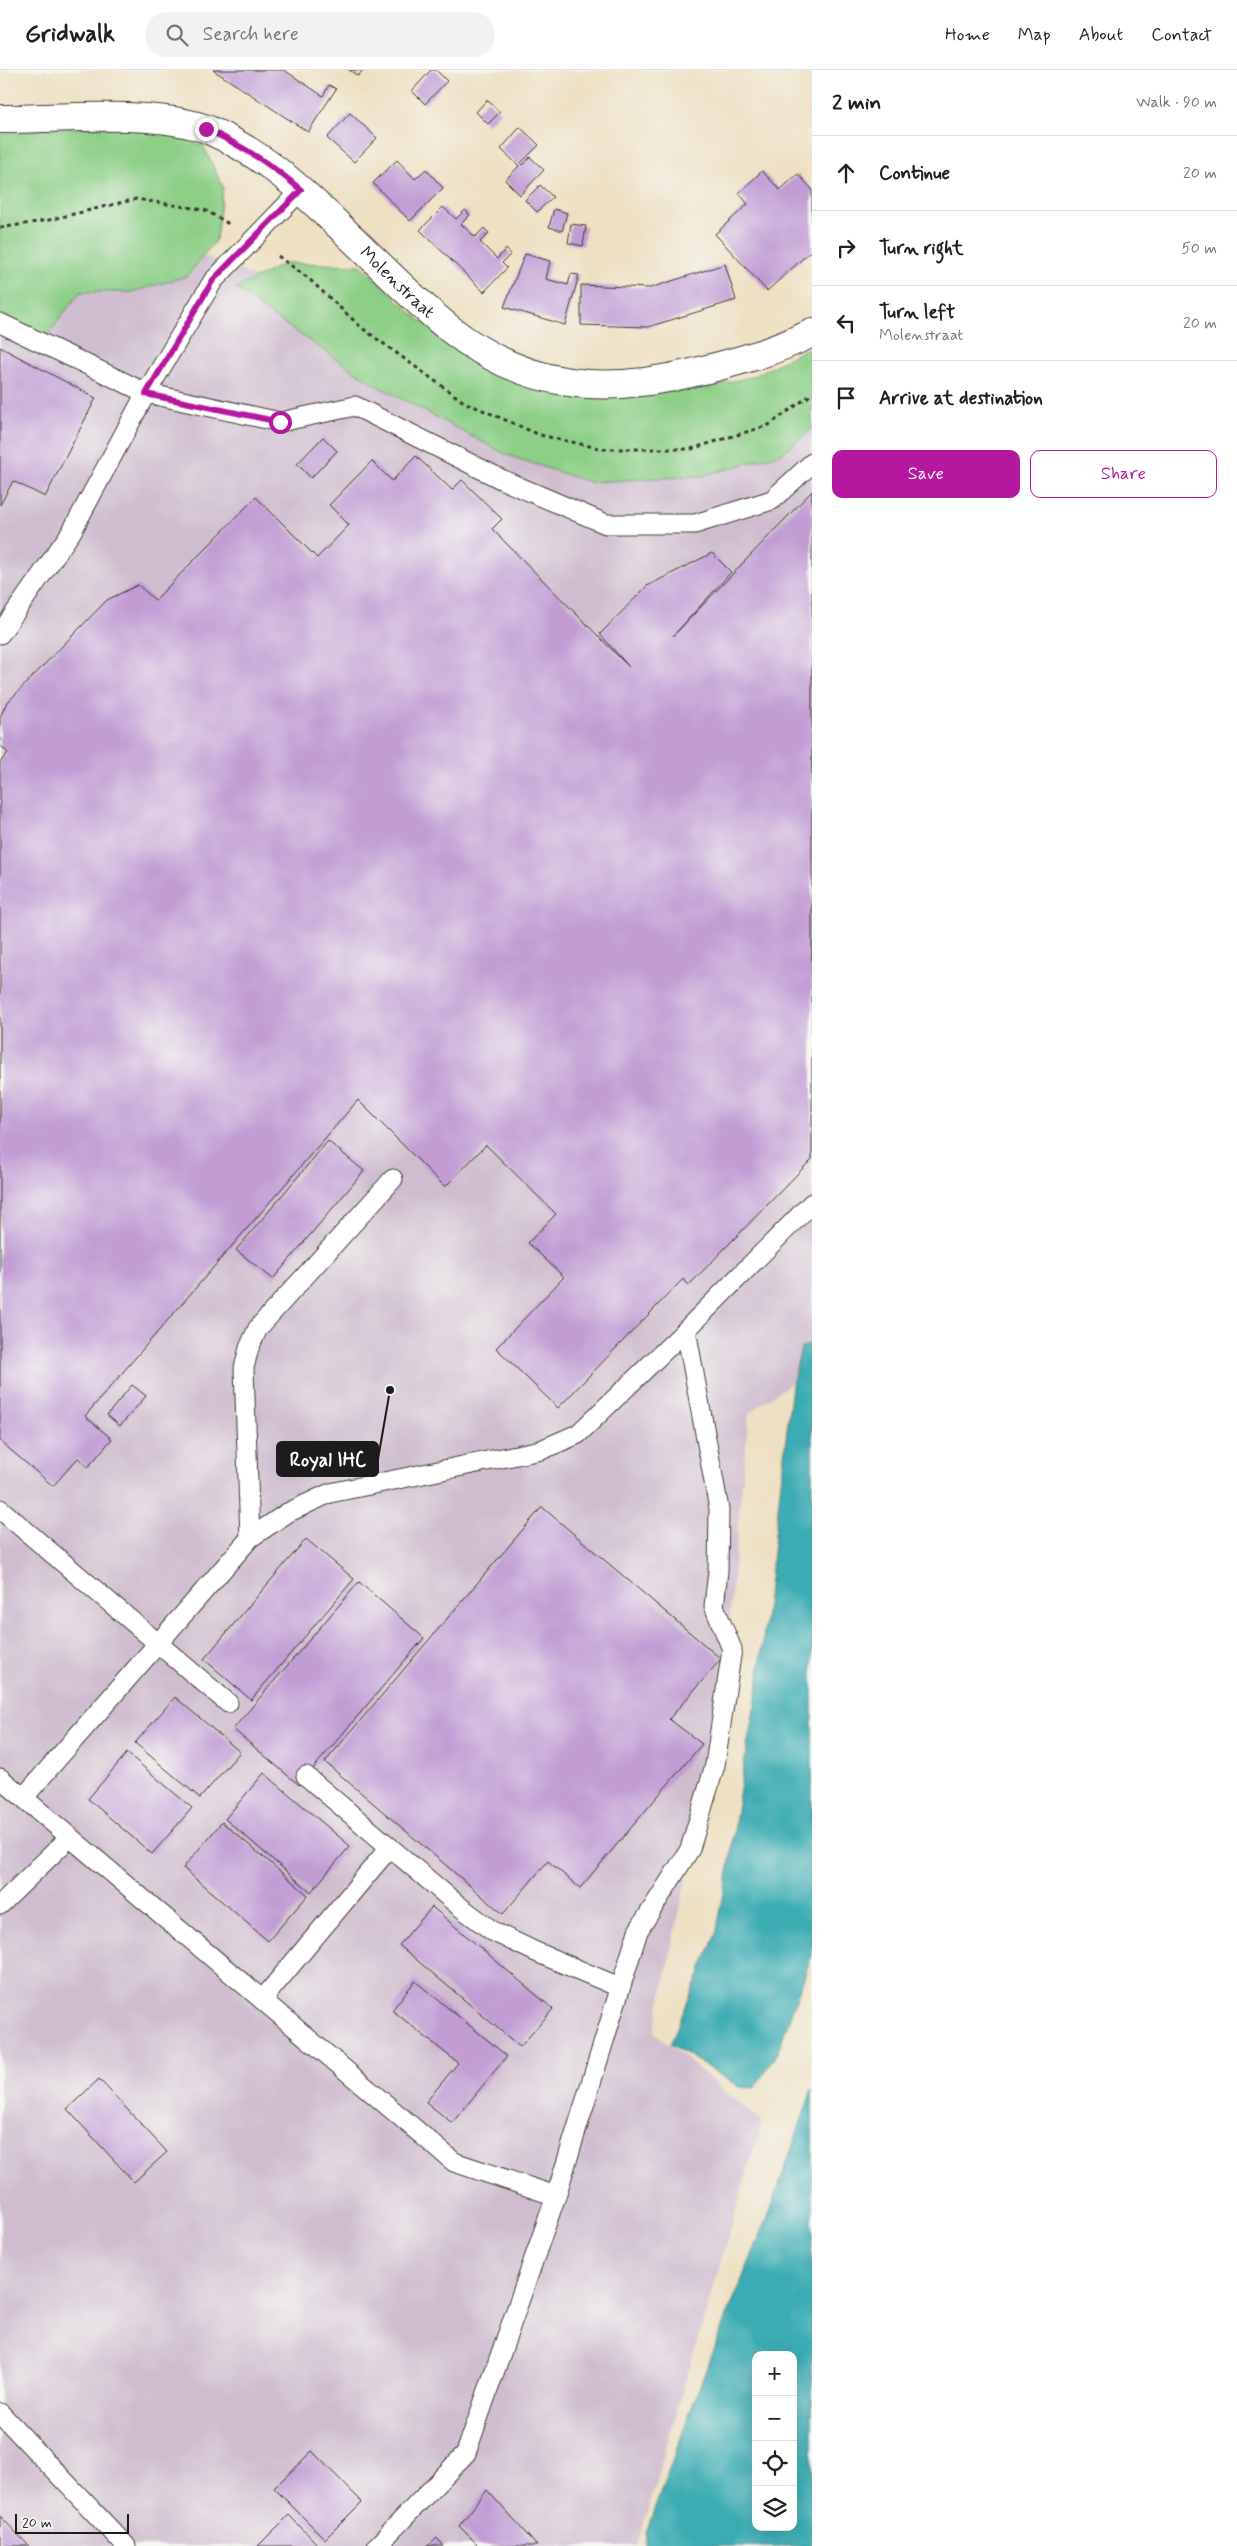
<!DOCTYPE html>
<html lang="en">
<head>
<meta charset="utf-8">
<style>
  :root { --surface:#fff; --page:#f2f2f2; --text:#202124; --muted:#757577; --line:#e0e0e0; --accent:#b5179e }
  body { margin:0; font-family:Mynerve,sans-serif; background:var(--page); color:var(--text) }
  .controls { position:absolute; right:15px; bottom:15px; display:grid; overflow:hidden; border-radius:10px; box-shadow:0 5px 20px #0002 }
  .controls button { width:45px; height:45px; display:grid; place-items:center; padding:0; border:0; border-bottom:1px solid var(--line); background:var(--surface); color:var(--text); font:25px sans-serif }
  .scale { position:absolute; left:15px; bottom:12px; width:114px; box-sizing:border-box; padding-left:5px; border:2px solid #1c1c1c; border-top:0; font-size:14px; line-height:18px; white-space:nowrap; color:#1c1c1c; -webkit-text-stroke:4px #f6f6f2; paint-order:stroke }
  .stop { position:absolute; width:15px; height:15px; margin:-11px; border:4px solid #b5179e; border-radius:50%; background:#fff }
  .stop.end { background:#b5179e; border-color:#fff; box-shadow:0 1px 5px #0008 }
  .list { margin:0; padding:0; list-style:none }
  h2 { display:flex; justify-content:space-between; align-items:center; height:65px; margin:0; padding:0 20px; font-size:21px }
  h2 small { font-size:16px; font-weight:400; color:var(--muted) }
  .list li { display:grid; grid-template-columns:32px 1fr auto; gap:15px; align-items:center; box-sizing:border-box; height:75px; padding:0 20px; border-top:1px solid var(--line) }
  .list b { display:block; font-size:19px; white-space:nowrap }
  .list p { margin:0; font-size:16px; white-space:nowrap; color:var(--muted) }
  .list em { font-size:16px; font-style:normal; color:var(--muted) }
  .actions { display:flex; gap:10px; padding:15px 20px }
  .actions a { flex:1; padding:11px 0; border:1px solid var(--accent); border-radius:10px; text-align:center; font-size:18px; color:var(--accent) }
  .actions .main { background:var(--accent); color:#fff }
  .icon { flex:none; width:28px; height:28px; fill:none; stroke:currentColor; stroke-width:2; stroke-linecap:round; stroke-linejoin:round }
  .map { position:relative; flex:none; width:812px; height:2476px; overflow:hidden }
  header { display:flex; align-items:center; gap:30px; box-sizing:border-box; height:70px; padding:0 25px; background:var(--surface); border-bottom:1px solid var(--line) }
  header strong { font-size:24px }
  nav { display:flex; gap:28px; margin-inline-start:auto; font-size:18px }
  .search { width:350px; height:45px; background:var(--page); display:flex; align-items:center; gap:12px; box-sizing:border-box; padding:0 18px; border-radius:28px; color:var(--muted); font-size:19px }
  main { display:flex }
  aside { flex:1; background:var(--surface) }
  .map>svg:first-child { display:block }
  .industrial { fill:#cfbdcf }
  .green { fill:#8dcf87; stroke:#547652 }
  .water { fill:#3aacb2; stroke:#2b6467; fill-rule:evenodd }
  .building { fill:#c19dd4 }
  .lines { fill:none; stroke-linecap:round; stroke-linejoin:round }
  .service-casing { stroke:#3c3935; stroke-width:21 }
  .tertiary-casing { stroke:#3c3935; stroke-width:30 }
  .path { stroke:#3c3935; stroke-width:3; stroke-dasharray:4 4; stroke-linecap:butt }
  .service { stroke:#fff; stroke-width:19 }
  .tertiary { stroke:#fff; stroke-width:28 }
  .route { stroke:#b5179e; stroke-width:6 }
  .labels { text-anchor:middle; stroke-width:5; stroke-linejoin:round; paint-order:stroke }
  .street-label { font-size:18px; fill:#1c1c1c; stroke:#f6f6f2 }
  .leader { fill:none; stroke:#1c1c1c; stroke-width:2 }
  .callout-dot { fill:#1c1c1c; stroke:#f6f6f2; stroke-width:2 }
  .callout { fill:#1c1c1c; stroke:#1c1c1c; stroke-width:2 }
  .callout-label { font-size:19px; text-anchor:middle; font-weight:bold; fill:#fff }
</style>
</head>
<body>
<header>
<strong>Gridwalk</strong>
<div class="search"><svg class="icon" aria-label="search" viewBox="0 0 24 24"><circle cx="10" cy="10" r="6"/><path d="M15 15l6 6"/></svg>Search here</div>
<nav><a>Home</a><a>Map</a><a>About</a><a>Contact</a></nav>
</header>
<main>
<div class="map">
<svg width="812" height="2476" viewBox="0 0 812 2476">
  <rect width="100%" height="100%" fill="#f6f6f2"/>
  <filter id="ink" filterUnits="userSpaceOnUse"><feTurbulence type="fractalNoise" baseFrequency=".02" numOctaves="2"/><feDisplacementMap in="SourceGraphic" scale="10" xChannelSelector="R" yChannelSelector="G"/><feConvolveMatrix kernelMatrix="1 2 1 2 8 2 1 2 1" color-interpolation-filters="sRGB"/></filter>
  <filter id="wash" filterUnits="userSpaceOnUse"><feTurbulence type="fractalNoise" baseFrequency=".0096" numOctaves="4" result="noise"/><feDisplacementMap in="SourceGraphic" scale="20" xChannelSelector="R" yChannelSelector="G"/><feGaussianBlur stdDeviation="1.12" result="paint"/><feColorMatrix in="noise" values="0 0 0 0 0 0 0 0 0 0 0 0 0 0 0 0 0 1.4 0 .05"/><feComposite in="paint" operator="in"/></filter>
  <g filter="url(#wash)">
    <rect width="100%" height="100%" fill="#eee0c2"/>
    <path class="industrial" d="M0 160H142L631 362 812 284V1298L749 1343 719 1653 654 1962 762 2052 637 2476H0Z"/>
    <path class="green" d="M129 57 174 63 204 77 223 117 216 170 187 206 132 222H80L46 267 0 244V64L53 58Z
      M286 193 361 195 419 250 627 324 709 317 754 306 812 276V359L782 383 702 406 589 412 507 385 374 314 268 243 236 218Z"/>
    <path class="water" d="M812 1273V1885L778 1981 755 2018 739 2017 670 1974 716 1864 729 1797 742 1704 757 1622 792 1315 801 1278Z
      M812 2019V2476H645L646 2462 716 2272 771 2139ZM756 2285H793V2457H756Z"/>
    <g id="blocks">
      <path class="building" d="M213 0H284L323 26 329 15 336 19 308 62Z
        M349 0H363L358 6Z
        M431 0H436L447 11 425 34 412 21Z
        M487 30 500 42 488 54 476 42Z
        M350 43 377 68 354 92 327 68Z
        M520 57 539 75 521 93 523 95 530 87 544 100 520 125 505 110 519 96 501 79Z
        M397 90 415 109 426 99 443 118 410 151 373 113Z
        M762 101 780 120 798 104 812 119V180L767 221 715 164 748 134 739 123Z
        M540 115 553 127 537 142 525 130Z
        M443 137 456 149 465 140 470 145 461 154 475 167 484 158 489 163 480 172 497 189 506 179 511 184 502 193 507 198 484 222 420 160Z
        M554 139 567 143 562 161 549 157Z
        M571 154 586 156 583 176 568 173Z
        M525 184 550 191 546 209 568 215 571 204 579 205 565 255 504 237Z
        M725 194 736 230 648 257 581 255V215L650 218Z
        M0 277 96 328 45 427 13 411 0 435Z
        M323 367 337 381 311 408 297 394Z
        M416 386 452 420 462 410 502 449 492 459 629 597 600 564 647 516 712 483 731 502 673 566 812 421V1089L689 1215 683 1209 558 1338 496 1278 564 1207 528 1173 556 1144 486 1075 445 1117 358 1030 85 1346 112 1369 88 1397 78 1388 53 1416 0 1371V692L8 683 0 675V647L6 634 107 530 138 515 155 530 256 427 317 488 349 455 329 435 372 391 392 411Z
        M328 1071 364 1101 273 1209 236 1180Z
        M132 1315 146 1326 120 1356 107 1345Z
        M542 1437 721 1589 669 1649 702 1674 580 1818 548 1791 503 1844 325 1692Z
        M306 1469 354 1509 251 1630 204 1589Z
        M359 1512 424 1568 299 1715 233 1659Z
        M175 1627 240 1682 200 1728 135 1673Z
        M127 1683 192 1738 152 1784 88 1729Z
        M264 1703 350 1776 311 1822 225 1749Z
        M222 1752 308 1825 268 1871 183 1798Z
        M432 1837 553 1939 520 1977 399 1875Z
        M415 1911 507 1986 452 2053 426 2032 458 1993 392 1940Z
        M99 2009 167 2082 134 2112 67 2039Z
        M312 2381 362 2432 325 2469 274 2418Z
        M487 2420 537 2476H479L459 2456Z
        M289 2445 319 2476H258Z
        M0 2446 29 2476H0Z
        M437 2468 444 2476H428Z"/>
    </g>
  </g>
  <g filter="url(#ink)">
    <use href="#blocks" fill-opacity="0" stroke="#3c3935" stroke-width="1"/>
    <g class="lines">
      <g class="service-casing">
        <path id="service" d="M0 253 146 323 280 352 355 336 503 410 606 454H695L772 430 812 393
          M0 564 72 461 146 323 213 211 301 120
          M0 1439 228 1633
          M250 1468 287 1443 330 1423 541 1380 578 1364 686 1260 812 1133
          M306 1706 459 1836 494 1862 536 1882 619 1917
          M0 1708 454 2092 556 2126
          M24 1727 250 1468 244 1298 249 1278 258 1258 393 1109
          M0 1835 70 1767
          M262 1930 390 1777
          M0 2343 126 2476
          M377 2476 466 2383 556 2126 638 1861 690 1779 715 1695 732 1579 714 1536 718 1501 719 1439 686 1260"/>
      </g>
      <g class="tertiary-casing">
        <g id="tertiary">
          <path id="s1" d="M0 49C56 49 158 39 209 60 272 88 311 129 360 176 389 204 418 234 450 259 525 318 602 325 691 303 734 293 773 282 812 263"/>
        </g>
      </g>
      <path class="path" d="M0 158 49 150 136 129 205 140 229 154
        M278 186 308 208 362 258 464 332 540 365 603 379H691L769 355 812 324"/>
      <use href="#service" class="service"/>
      <use href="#tertiary" class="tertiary"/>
    </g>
  </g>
  <g class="lines" filter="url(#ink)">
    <path class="route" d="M206 59C241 75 271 94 301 120L213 210 146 324 280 352"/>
  </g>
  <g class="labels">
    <g class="street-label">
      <text dy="6" stroke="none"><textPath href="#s1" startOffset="454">Molenstraat</textPath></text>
    </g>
  </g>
  <path class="leader" d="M390 1320L378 1389"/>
  <circle class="callout-dot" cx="390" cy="1320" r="5"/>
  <rect class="callout" x="277" y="1372" width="101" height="34" rx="5"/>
  <g class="callout-label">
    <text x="328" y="1396">Royal IHC</text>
  </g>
</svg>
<div class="controls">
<button>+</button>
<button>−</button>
<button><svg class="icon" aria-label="locate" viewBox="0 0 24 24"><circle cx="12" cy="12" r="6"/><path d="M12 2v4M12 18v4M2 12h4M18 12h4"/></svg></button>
<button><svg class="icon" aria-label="layers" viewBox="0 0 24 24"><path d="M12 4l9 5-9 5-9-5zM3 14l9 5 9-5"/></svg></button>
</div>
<div class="scale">20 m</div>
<div class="stop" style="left:280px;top:352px"></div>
<div class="stop end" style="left:206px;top:59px"></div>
</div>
<aside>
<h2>2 min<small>Walk · 90 m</small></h2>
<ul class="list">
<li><svg class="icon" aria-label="ahead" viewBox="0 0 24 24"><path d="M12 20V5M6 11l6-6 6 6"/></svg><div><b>Continue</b></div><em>20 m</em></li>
<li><svg class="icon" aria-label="right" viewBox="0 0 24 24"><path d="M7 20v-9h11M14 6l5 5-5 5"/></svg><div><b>Turn right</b></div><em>50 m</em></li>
<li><svg class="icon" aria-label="left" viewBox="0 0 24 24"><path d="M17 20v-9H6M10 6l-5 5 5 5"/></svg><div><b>Turn left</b><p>Molenstraat</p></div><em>20 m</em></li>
<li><svg class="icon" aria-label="arrive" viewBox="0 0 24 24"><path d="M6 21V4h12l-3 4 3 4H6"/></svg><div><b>Arrive at destination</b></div></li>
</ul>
<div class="actions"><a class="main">Save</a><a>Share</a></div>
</aside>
</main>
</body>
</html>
